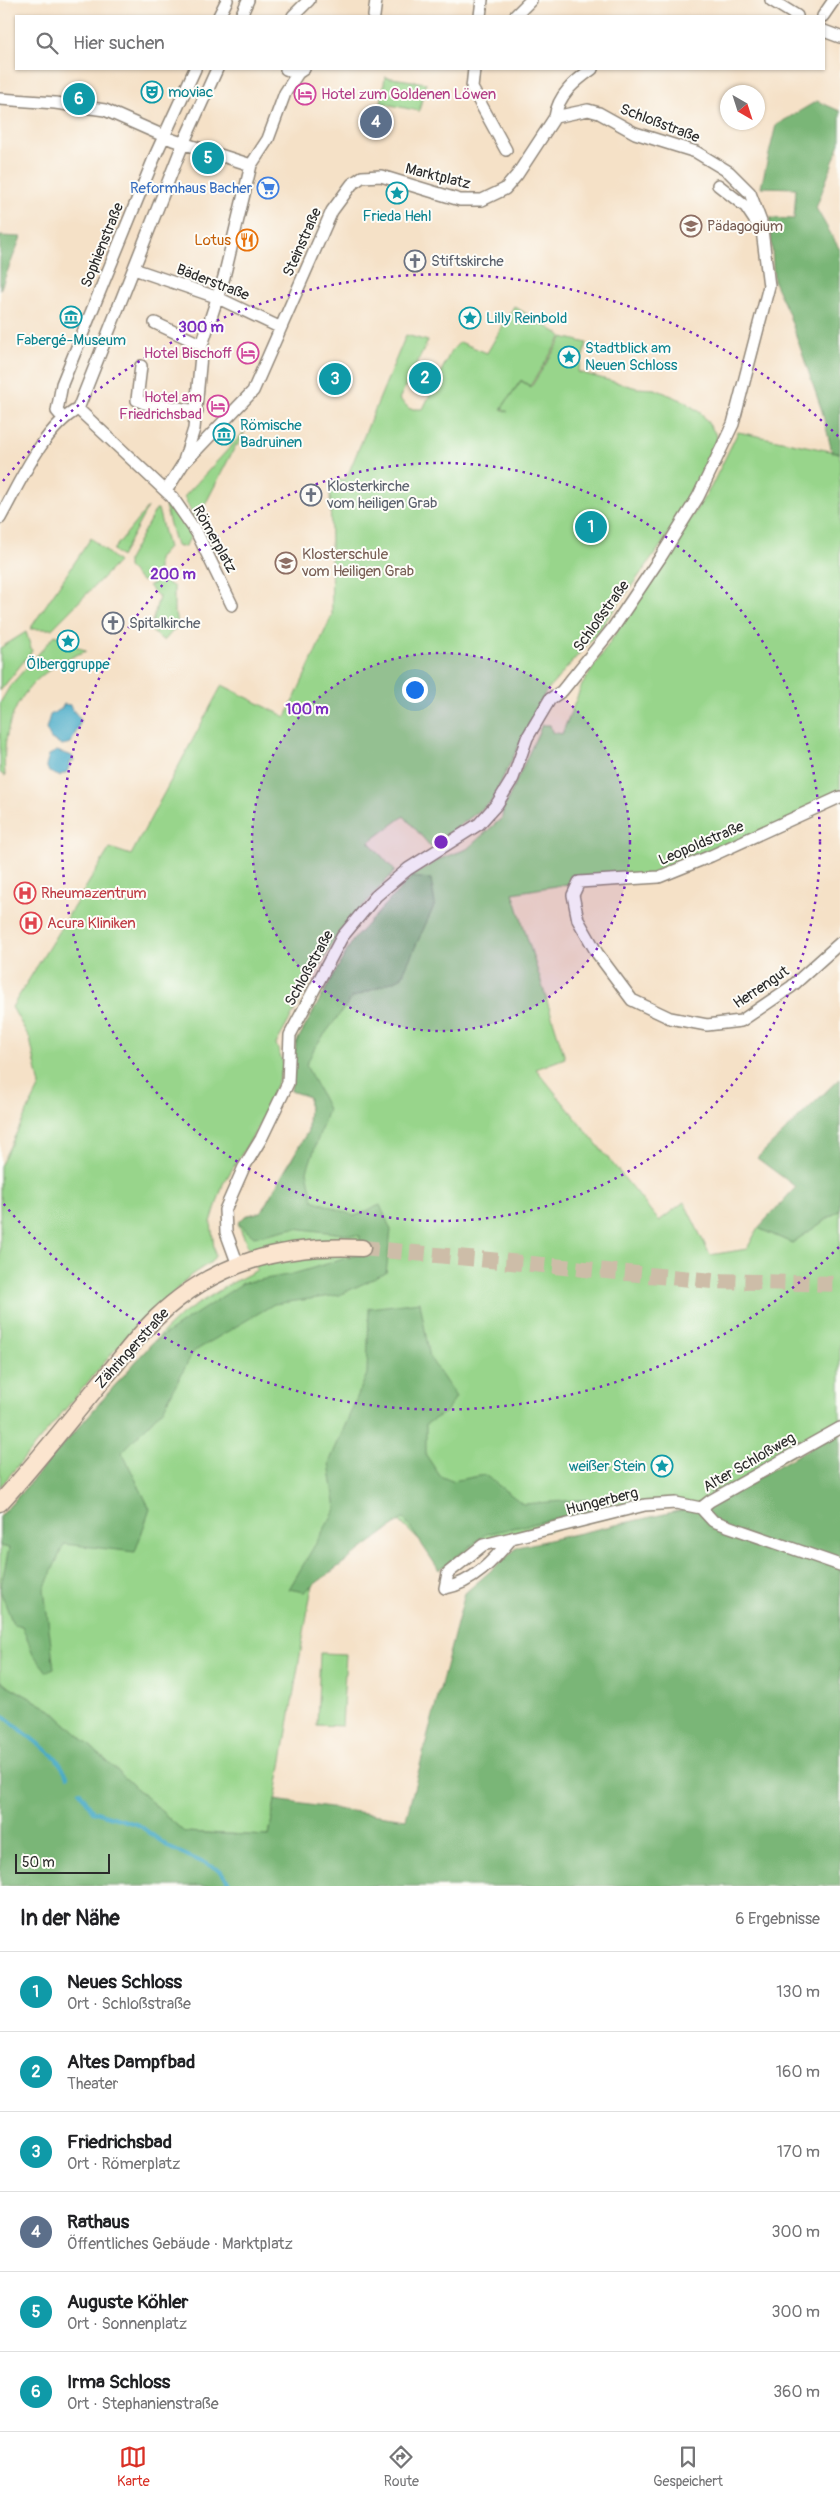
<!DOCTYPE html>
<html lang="de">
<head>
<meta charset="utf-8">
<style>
  :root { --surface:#fff; --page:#f2f2f2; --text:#202124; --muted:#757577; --line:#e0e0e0; --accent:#d93025 }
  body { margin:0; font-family:Pangolin,sans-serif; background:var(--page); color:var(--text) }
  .compass { position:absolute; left:720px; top:85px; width:45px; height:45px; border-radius:50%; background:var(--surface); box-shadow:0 1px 4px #0004; rotate:141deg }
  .scale { position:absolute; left:15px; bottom:12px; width:95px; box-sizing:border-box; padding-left:5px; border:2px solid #2b2b2b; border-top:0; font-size:14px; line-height:18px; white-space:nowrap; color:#2b2b2b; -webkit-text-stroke:4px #fdfcf7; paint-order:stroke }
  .you { position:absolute; left:414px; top:689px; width:18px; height:18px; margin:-12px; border:4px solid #fff; border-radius:50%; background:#1a73e8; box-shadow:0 0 0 8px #1a73e833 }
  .badge { display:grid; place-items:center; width:32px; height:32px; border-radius:50%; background:var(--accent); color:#fff; font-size:16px; font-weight:700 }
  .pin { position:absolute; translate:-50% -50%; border:2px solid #fff; box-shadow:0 1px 5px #0006 }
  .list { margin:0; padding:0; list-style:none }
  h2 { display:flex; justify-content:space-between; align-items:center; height:65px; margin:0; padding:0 20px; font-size:21px }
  h2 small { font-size:16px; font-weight:400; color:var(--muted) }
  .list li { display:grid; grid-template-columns:32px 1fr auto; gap:15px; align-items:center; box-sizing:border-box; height:80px; padding:0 20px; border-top:1px solid var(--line) }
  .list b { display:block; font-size:19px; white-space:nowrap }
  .list p { margin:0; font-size:16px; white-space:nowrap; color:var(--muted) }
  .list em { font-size:16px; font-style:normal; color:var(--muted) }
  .icon { flex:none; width:28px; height:28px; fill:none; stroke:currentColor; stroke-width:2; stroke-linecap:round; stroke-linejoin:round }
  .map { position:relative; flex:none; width:840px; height:1886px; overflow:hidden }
  .search { position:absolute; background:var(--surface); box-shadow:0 1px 4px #0004; left:15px; right:15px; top:15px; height:55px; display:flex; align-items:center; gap:12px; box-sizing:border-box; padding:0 18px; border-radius:0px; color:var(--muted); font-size:19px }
  .sheet { height:545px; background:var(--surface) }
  nav { display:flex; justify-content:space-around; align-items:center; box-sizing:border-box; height:70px; border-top:1px solid var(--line); background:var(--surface); font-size:14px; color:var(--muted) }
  nav a { display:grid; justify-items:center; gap:2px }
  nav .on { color:var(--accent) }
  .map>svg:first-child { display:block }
  .green { fill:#98d58b; stroke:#62805b }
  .forest { fill:#7ab677; stroke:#527051 }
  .water { fill:#48abc7; stroke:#3a6b79 }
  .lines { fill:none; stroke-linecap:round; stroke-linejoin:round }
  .stream { stroke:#48abc7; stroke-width:4 }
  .secondary-tunnel { stroke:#cdbda8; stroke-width:16; stroke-dasharray:16 8; stroke-linecap:butt }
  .street-casing { stroke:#908679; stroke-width:14 }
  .secondary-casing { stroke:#908679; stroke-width:19 }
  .street { stroke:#fff; stroke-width:11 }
  .secondary { stroke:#fbe5cf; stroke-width:16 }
  .ring { fill:none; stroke:#7b2cbf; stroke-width:2.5; stroke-dasharray:2.5 5 }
  .labels { text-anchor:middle; stroke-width:4; stroke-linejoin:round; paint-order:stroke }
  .culture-label { font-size:15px; fill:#0d838f; stroke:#fdfcf7; text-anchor:start }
  .hotel-label { font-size:15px; fill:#b23c85; stroke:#fdfcf7; text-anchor:end }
  .street-label { font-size:15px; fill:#2b2b2b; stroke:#fdfcf7 }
  .shop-label { font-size:15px; fill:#366cbe; stroke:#fdfcf7; text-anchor:end }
  .education-label { font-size:15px; fill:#785e54; stroke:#fdfcf7; text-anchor:start }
  .food-label { font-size:15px; fill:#c56008; stroke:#fdfcf7; text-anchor:end }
  .worship-label { font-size:15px; fill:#5b616d; stroke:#fdfcf7; text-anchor:start }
  .health-label { font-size:15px; fill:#be3a42; stroke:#fdfcf7; text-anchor:start }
  .centre { fill:#7b2cbf; stroke:#fdfcf7; stroke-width:2.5 }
  .ring-label { font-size:15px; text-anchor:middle; font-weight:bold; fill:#7b2cbf; stroke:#fdfcf7; stroke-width:4; stroke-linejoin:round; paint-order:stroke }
</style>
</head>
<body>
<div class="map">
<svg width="840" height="1886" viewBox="0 0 840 1886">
  <rect width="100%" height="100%" fill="#fdfcf7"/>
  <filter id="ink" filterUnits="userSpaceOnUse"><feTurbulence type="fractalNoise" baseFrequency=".02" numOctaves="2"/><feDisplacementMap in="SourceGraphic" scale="10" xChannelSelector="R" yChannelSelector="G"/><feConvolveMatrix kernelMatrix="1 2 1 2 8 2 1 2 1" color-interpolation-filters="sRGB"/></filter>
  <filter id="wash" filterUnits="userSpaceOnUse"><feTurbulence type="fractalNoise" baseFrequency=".0096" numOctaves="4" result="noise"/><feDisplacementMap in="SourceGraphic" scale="20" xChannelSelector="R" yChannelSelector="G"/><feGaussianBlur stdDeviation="1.12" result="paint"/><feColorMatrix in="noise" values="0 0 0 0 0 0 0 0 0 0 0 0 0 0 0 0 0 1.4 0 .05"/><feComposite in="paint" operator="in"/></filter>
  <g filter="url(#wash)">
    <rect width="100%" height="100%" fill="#f5e1c7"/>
    <path class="green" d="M385 77 426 83 419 111 381 103Z
      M514 306 562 336 530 386 521 380 501 409 508 412 502 408 521 381 531 387 563 337 587 343 578 372 637 388 655 389 684 401 702 414 717 436 715 452 694 492 663 543 597 633 545 693 491 802 431 847 404 816 369 842 395 871 339 932 276 1044 284 1066 258 1128 223 1184 211 1222 215 1256 211 1262 191 1275 114 1351 0 1487V1166L40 1086 30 1039 12 1007 110 848 131 855 222 685 286 717 332 615 330 482 346 479 406 335 428 341 399 399 410 409H423L451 351 460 342 487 353Z
      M245 431 238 445H236L196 522 184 497Z
      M738 432 840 453V797L659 877 579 882 513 893 565 1058 536 1069 659 1221 684 1202 710 1255 747 1249 758 1228 792 1243 840 1210V1426L701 1508 676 1503 483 1545 448 1573 443 1564 383 1505 312 1586 269 1836 184 1832 51 1710 0 1681V1517L153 1342 182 1314 228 1285 257 1270 238 1223 245 1216 261 1212 308 1131 309 1097 291 1091 296 1043 353 940 411 877 440 859 467 849 502 818 503 810 542 725H550L552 732 562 734 582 685 711 487Z
      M167 505 184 521 191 536 185 547 176 546 165 506Z
      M148 507 121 557 113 550Z
      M156 509H158L168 548 158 559V574L142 582 128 568V560Z
      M91 538 118 562 52 629H30Z
      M161 579 174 587V612L179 624 164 641 150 630 159 597 148 586Z
      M26 632 32 651 0 691V648Z
      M55 635 86 651C28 673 0 712 5 776L0 773V703L10 686Z
      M320 1653 346 1654 342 1726 317 1725Z"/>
    <path class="forest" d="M817 101 840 111V143L816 208 840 250V453L832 452 822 411 788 312 774 282 770 218 794 219 796 188 761 187 776 125Z
      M0 236 21 237 0 290Z
      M411 877 431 879 435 904 401 978 352 998 315 1047 306 1065 328 1109 307 1171 313 1200 355 1216 380 1205 391 1230 386 1273 339 1295 274 1304 193 1352 164 1408 122 1452 150 1509 135 1552 64 1544 44 1589 54 1669 47 1672 33 1654 22 1626 13 1624 0 1590 9 1548 0 1546V1517L153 1342 243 1283 293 1274 360 1254V1236L294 1228 254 1237 238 1223 245 1216 261 1212 308 1131 309 1097 291 1091 296 1043 353 940Z
      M840 1078V1210L792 1243 758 1228 796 1187 757 1158Z
      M420 1302 430 1358 456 1397 446 1412 426 1424V1455L440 1476 452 1481 485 1475 523 1504 604 1498 599 1509 486 1534 439 1570 404 1518 304 1592 289 1589 336 1509 329 1463 367 1374 369 1308Z
      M840 1431V1886H0V1681L51 1710 184 1832 269 1836 275 1800 406 1819 465 1593 518 1547 713 1503Z"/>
    <path class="water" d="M64 704 70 705C72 711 78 714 81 721L71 743 62 745 51 739 46 729 50 715 61 709Z
      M57 751 72 756 74 761H71L67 772 59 776 49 772 46 765 49 755Z"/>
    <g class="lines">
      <path class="stream" d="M0 1713 56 1758 68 1776
        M80 1792 93 1811 139 1825 170 1848 220 1870 231 1886"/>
    </g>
  </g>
  <g filter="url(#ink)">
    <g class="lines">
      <path class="secondary-tunnel" d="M362 1248 713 1281 840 1284"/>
      <g class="street-casing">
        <path id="street" d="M771 0 797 16
          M219 16 227 0
          M241 16 248 0
          M293 16 309 0
          M374 16 376 0
          M480 16 482 0
          M515 16 531 0
          M823 16 834 0
          M824 31 840 37
          M286 69 298 73
          M474 69 472 88 506 150
          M0 99 55 103 105 110 173 140 251 165
          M555 117C558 95 575 81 592 69
          M718 185 746 207 758 225
          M134 269 216 297 279 327
          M155 323 202 345
          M141 366 137 400 144 403 197 411
          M78 409 172 497 197 533 232 605
          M63 418 57 411 62 384 155 156 195 69
          M183 464 253 391 332 211 352 184 362 177 381 176 460 200H482L505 189 517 175 555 117 588 110 599 113 635 133 696 152 729 172 750 193 761 222 769 286 733 424 698 497 660 558 613 628 562 691 550 699 527 738 513 778 497 804 479 824 408 869 376 896 342 937 290 1035 288 1083 261 1139 244 1167 225 1210 226 1232 238 1265
          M166 491 183 464 194 429 202 345 224 277 251 165 268 139 285 93 298 73 304 69
          M0 518C19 484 43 428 78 409L183 144 217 69
          M840 797 711 856 659 877 579 882 573 895 578 920 597 953 632 1000 670 1018 707 1025 741 1021 791 987 840 943
          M701 1508 710 1501 840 1428
          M701 1508 713 1521 840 1565
          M511 1539C494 1560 473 1583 445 1588L448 1573 483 1545 645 1505 676 1503 701 1508"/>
      </g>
      <g class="secondary-casing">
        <path id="secondary" d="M0 1503C37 1462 71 1418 107 1375 123 1356 138 1335 156 1318 214 1262 283 1244 362 1248"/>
      </g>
      <use href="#street" class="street"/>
      <use href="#secondary" class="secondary"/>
    </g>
  </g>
  <circle cx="441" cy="842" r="189" fill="#7b2cbf" fill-opacity=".12"/>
  <g class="ring">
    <circle cx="441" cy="842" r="189"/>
    <circle cx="441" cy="842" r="379"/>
    <path d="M839 1247A568 568 0 0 1 3 1203M3 481A568 568 0 0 1 839 437"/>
  </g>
  <defs>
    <g id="theatre-ring" transform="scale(1.125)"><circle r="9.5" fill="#fdfcf7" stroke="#0f9aa8" stroke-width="1.5"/><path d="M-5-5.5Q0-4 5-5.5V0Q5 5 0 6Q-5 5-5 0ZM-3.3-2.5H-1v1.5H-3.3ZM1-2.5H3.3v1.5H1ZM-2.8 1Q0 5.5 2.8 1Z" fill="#0f9aa8"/></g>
    <g id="hotel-ring" transform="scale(1.125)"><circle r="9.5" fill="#fdfcf7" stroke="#d1479c" stroke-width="1.5"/><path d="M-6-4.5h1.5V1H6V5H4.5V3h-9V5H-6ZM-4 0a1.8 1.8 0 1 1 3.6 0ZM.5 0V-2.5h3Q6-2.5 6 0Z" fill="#d1479c"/></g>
    <g id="supermarket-ring" transform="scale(1.125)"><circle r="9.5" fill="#fdfcf7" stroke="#3f7fe0" stroke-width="1.5"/><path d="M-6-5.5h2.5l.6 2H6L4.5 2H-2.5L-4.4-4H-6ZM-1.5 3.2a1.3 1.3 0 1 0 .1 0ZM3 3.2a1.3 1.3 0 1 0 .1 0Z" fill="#3f7fe0"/></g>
    <g id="sight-ring" transform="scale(1.125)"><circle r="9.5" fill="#fdfcf7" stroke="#0f9aa8" stroke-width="1.5"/><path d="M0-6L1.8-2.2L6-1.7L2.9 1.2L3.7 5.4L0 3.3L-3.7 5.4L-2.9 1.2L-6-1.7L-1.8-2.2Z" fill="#0f9aa8"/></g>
    <g id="school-ring" transform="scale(1.125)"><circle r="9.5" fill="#fdfcf7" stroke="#8d6e63" stroke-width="1.5"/><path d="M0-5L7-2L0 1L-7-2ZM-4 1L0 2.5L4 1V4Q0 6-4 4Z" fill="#8d6e63"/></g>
    <g id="restaurant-ring" transform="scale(1.125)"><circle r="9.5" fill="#fdfcf7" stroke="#e8710a" stroke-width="1.5"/><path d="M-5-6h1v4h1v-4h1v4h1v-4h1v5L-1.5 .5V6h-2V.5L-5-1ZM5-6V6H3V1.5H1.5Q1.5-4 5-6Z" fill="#e8710a"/></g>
    <g id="church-ring" transform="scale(1.125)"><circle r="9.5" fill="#fdfcf7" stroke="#6b7280" stroke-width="1.5"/><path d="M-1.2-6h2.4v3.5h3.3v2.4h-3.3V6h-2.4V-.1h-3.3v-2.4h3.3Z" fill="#6b7280"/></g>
    <g id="museum-ring" transform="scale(1.125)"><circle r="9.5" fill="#fdfcf7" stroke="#0f9aa8" stroke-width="1.5"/><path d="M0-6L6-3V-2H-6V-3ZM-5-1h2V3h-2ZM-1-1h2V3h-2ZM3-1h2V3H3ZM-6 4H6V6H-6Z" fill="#0f9aa8"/></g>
    <g id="hospital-ring" transform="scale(1.125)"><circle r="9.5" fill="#fdfcf7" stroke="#e0444e" stroke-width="1.5"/><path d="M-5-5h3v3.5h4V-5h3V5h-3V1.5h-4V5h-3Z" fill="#e0444e"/></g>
  </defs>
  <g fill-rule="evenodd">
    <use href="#theatre-ring" x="152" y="92"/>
    <use href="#hotel-ring" x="305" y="94"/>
    <use href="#supermarket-ring" x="268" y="188"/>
    <use href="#sight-ring" x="397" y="193"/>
    <use href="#school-ring" x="691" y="226"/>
    <use href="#restaurant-ring" x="247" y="240"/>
    <use href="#church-ring" x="415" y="261"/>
    <use href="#museum-ring" x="71" y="317"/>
    <use href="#sight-ring" x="470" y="318"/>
    <use href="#hotel-ring" x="248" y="353"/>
    <use href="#sight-ring" x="569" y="357"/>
    <use href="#hotel-ring" x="218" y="406"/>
    <use href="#museum-ring" x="224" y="434"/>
    <use href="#church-ring" x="311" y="495"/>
    <use href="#school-ring" x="286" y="563"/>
    <use href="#church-ring" x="113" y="623"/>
    <use href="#sight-ring" x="68" y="641"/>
    <use href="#hospital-ring" x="25" y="893"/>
    <use href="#hospital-ring" x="31" y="923"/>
    <use href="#sight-ring" x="662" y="1466"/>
  </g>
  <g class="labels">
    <g class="culture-label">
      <text x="168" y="97">moviac</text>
      <text x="397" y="221" text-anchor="middle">Frieda Hehl</text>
      <text x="486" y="323">Lilly Reinbold</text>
      <text x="71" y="345" text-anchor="middle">Fabergé-Museum</text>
      <text x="585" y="353">Stadtblick am<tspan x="585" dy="17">Neuen Schloss</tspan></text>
      <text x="240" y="430">Römische<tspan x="240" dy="17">Badruinen</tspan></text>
      <text x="68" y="669" text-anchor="middle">Ölberggruppe</text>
      <text x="646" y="1471" text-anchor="end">weißer Stein</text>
    </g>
    <g class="hotel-label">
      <text x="321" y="99" text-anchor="start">Hotel zum Goldenen Löwen</text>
      <text x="232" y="358">Hotel Bischoff</text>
      <text x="202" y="402">Hotel am<tspan x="202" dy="17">Friedrichsbad</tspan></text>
    </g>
    <g class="street-label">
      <text transform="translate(660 123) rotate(21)" y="5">Schloßstraße</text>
      <text transform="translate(438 176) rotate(14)" y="5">Marktplatz</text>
      <text transform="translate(302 242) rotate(-66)" y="5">Steinstraße</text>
      <text transform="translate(102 245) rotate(-68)" y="5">Sophienstraße</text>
      <text transform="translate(213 282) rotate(21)" y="5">Bäderstraße</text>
      <text transform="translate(215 539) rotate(61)" y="5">Römerplatz</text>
      <text transform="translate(601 616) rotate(-54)" y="5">Schloßstraße</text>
      <text transform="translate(701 843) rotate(-23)" y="5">Leopoldstraße</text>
      <text transform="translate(309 968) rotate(-61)" y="5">Schloßstraße</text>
      <text transform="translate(761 987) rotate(-34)" y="5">Herrengut</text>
      <text transform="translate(132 1348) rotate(-48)" y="5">Zähringerstraße</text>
      <text transform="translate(749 1462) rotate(-30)" y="5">Alter Schloßweg</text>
      <text transform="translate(602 1501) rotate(-14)" y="5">Hungerberg</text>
    </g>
    <g class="shop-label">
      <text x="252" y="193">Reformhaus Bacher</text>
    </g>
    <g class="education-label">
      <text x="707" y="231">Pädagogium</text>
      <text x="302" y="559">Klosterschule<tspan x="302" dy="17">vom Heiligen Grab</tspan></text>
    </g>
    <g class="food-label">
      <text x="231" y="245">Lotus</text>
    </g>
    <g class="worship-label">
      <text x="431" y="266">Stiftskirche</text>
      <text x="327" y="491">Klosterkirche<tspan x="327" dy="17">vom heiligen Grab</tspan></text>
      <text x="129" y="628">Spitalkirche</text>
    </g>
    <g class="health-label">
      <text x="41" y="898">Rheumazentrum</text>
      <text x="47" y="928">Acura Kliniken</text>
    </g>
  </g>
  <circle cx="441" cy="842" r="8" class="centre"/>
  <g class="ring-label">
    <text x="201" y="332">300 m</text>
    <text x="173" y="579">200 m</text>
    <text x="307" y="714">100 m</text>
  </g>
</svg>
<svg class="compass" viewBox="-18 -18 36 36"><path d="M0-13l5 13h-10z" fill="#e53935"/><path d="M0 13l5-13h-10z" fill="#757577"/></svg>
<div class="scale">50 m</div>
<div class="you"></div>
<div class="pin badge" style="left:591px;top:527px;background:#0f9aa8">1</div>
<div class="pin badge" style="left:425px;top:378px;background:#0f9aa8">2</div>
<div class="pin badge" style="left:335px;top:379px;background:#0f9aa8">3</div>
<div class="pin badge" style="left:376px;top:122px;background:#5c6f8a">4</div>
<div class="pin badge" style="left:208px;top:158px;background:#0f9aa8">5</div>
<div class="pin badge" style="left:79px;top:99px;background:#0f9aa8">6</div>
<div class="search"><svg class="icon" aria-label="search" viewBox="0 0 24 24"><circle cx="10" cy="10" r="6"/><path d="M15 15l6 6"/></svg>Hier suchen</div>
</div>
<section class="sheet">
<h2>In der Nähe<small>6 Ergebnisse</small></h2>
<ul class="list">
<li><span class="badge" style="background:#0f9aa8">1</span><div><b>Neues Schloss</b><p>Ort · Schloßstraße</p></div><em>130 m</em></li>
<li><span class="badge" style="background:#0f9aa8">2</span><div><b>Altes Dampfbad</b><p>Theater</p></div><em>160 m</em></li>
<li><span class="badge" style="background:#0f9aa8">3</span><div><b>Friedrichsbad</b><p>Ort · Römerplatz</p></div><em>170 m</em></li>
<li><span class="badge" style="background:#5c6f8a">4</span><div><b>Rathaus</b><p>Öffentliches Gebäude · Marktplatz</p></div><em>300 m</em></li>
<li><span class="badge" style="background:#0f9aa8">5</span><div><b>Auguste Köhler</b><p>Ort · Sonnenplatz</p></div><em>300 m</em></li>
<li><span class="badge" style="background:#0f9aa8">6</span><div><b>Irma Schloss</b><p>Ort · Stephanienstraße</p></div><em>360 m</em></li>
</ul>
</section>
<nav>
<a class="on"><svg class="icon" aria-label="map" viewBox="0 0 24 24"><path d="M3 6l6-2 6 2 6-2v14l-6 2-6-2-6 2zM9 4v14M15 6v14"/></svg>Karte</a>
<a><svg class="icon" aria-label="directions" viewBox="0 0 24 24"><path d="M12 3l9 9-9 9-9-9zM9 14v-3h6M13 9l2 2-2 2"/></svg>Route</a>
<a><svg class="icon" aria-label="saved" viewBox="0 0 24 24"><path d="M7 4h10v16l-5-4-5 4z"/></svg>Gespeichert</a>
</nav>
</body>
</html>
